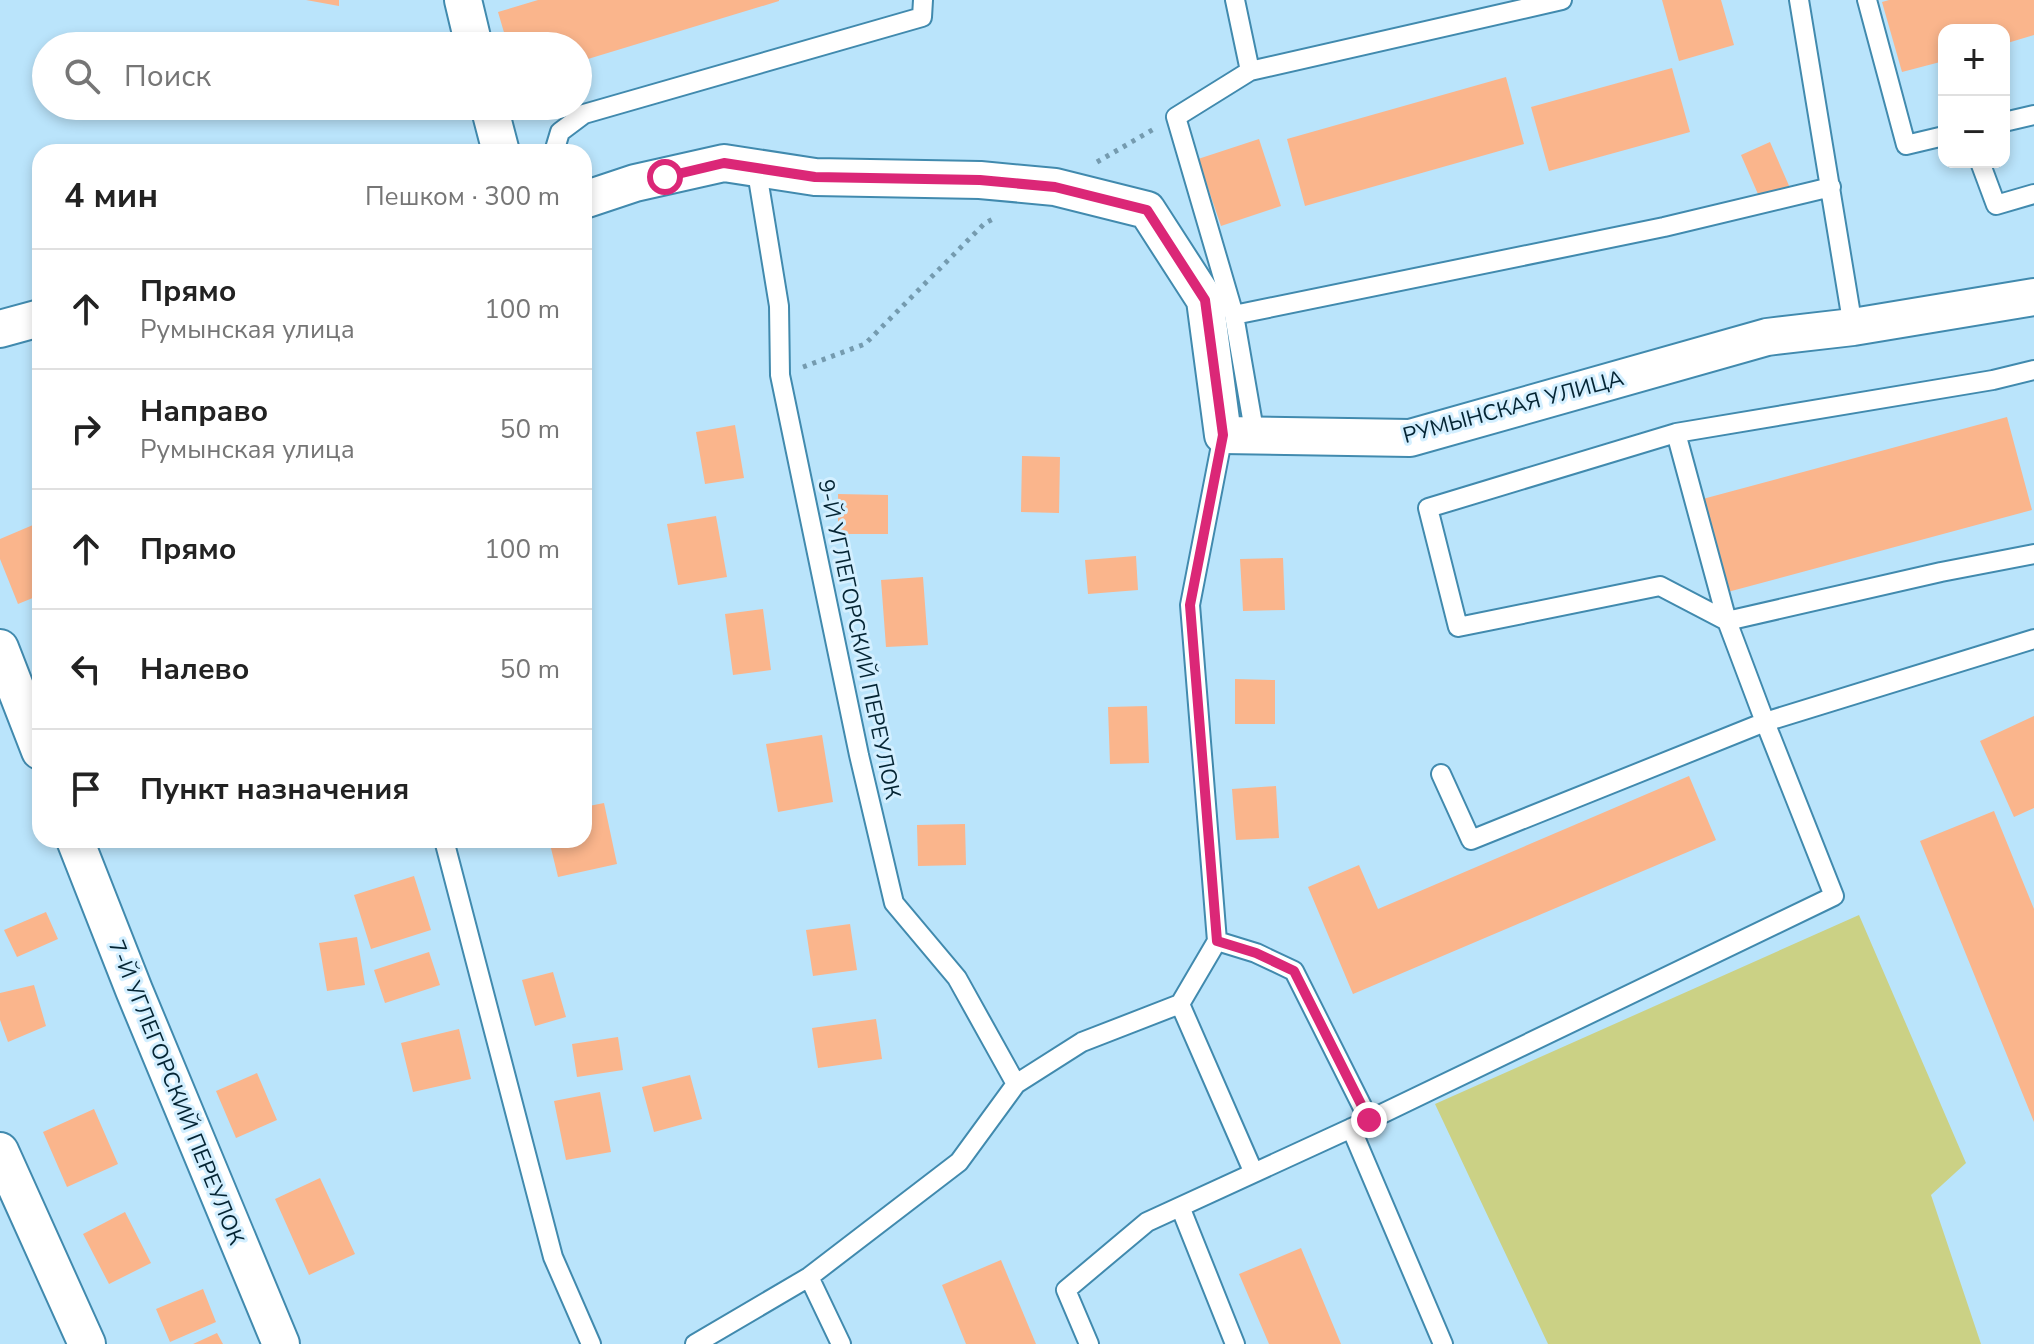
<!DOCTYPE html>
<html lang="ru">
<head>
<meta charset="utf-8">
<style>
  :root { --surface:#fff; --page:#f2f2f2; --text:#222; --muted:#767676; --line:#e0e0e0 }
  body { margin:0; font-family:"Nunito Sans",sans-serif; background:var(--page); color:var(--text) }
  .controls { position:absolute; right:24px; top:24px; display:grid; overflow:hidden; border-radius:16px; box-shadow:0 4px 12px #0003 }
  .controls button { width:72px; height:72px; display:grid; place-items:center; padding:0; border:0; border-bottom:2px solid var(--line); background:var(--surface); color:var(--text); font:40px sans-serif }
  .stop { position:absolute; width:24px; height:24px; margin:-18px; border:6px solid #db2777; border-radius:50%; background:#fff }
  .stop.end { background:#db2777; border-color:#fff; box-shadow:0 2px 8px #0008 }
  .list { margin:0; padding:0; list-style:none }
  h2 { display:flex; justify-content:space-between; align-items:center; height:104px; margin:0; padding:0 32px; font-size:34px }
  h2 small { font-size:26px; font-weight:400; color:var(--muted) }
  .list li { display:grid; grid-template-columns:52px 1fr auto; gap:24px; align-items:center; box-sizing:border-box; height:120px; padding:0 32px; border-top:2px solid var(--line) }
  .list b { display:block; font-size:30px; white-space:nowrap }
  .list p { margin:0; font-size:26px; white-space:nowrap; color:var(--muted) }
  .list em { font-size:26px; font-style:normal; color:var(--muted) }
  .icon { flex:none; width:44px; height:44px; fill:none; stroke:currentColor; stroke-width:2; stroke-linecap:round; stroke-linejoin:round }
  .map { position:relative; flex:none; width:2034px; height:1344px; overflow:hidden }
  .search { position:absolute; background:var(--surface); box-shadow:0 4px 12px #0003; left:32px; top:32px; width:560px; height:88px; display:flex; align-items:center; gap:20px; box-sizing:border-box; padding:0 28px; border-radius:44px; color:var(--muted); font-size:30px }
  .panel { position:absolute; background:var(--surface); box-shadow:0 4px 12px #0003; left:32px; top:144px; width:560px; height:704px; border-radius:24px }
  .map>svg:first-child { display:block }
  .green { fill:#cbd185 }
  .building { fill:#fab58c }
  .lines { fill:none; stroke-linecap:round; stroke-linejoin:round }
  .lane-casing { stroke:#418aae; stroke-width:22 }
  .street-casing { stroke:#418aae; stroke-width:40 }
  .path { stroke:#759baf; stroke-width:5; stroke-dasharray:4 6; stroke-linecap:butt }
  .lane { stroke:#fff; stroke-width:18 }
  .street { stroke:#fff; stroke-width:36 }
  .route { stroke:#db2777; stroke-width:10 }
  .labels { text-anchor:middle; stroke-width:6; stroke-linejoin:round; paint-order:stroke }
  .street-label { font-size:22px; fill:#042433; stroke:#d3efff }
</style>
</head>
<body>
<div class="map">
<svg width="2034" height="1344" viewBox="0 0 2034 1344">
  <rect width="100%" height="100%" fill="#bae4fb"/>
  <path class="green" d="M1859 915 1966 1163 1931 1195 1981 1344H1548L1435 1104Z"/>
  <path class="building" d="M306 0H339V6Z
    M538 0H779V1L578 62V46H508L498 12Z
    M1662 0H1721L1734 45 1679 61Z
    M1889 0H2034V35L2004 44V30H1944V61L1902 72 1882 2Z
    M1672 68 1690 132 1549 171 1531 107Z
    M1506 77 1524 144 1305 206 1287 139Z
    M1259 139 1281 206 1221 226 1198 159Z
    M1770 142 1790 188 1761 201 1741 155Z
    M2007 417 2032 510 1724 593 1699 500Z
    M735 425 744 478 705 484 696 432Z
    M1022 456 1060 457 1059 513 1021 512Z
    M838 494 888 495V534H838Z
    M716 516 727 577 678 585 667 524Z
    M40 522V595L18 604 0 559V539Z
    M1136 556 1138 590 1088 594 1085 560Z
    M1283 558 1285 610 1243 611 1240 559Z
    M923 577 928 645 886 647 881 580Z
    M763 609 771 670 733 675 725 614Z
    M1235 679 1275 680V724H1235Z
    M1147 706 1149 763 1110 764 1108 707Z
    M2034 716V808L2014 817 1980 741Z
    M822 735 833 802 778 812 766 744Z
    M1689 776 1716 840 1353 994 1308 887 1359 865 1378 909Z
    M1276 786 1279 838 1236 840 1232 789Z
    M604 803 617 864 558 877 549 840H584V807Z
    M1994 811 2034 909V1122L1920 841Z
    M965 824 966 865 918 866 917 825Z
    M414 876 431 930 371 949 354 895Z
    M46 912 58 939 17 957 4 930Z
    M850 924 857 970 813 976 806 930Z
    M357 937 365 985 327 991 319 943Z
    M429 952 440 985 385 1003 374 970Z
    M553 972 566 1017 535 1026 522 980Z
    M34 985 46 1026 8 1042 0 1020V993Z
    M876 1019 882 1059 818 1068 812 1028Z
    M459 1029 471 1079 413 1092 401 1043Z
    M618 1037 623 1070 577 1077 572 1044Z
    M257 1073 277 1120 236 1138 216 1091Z
    M690 1075 702 1119 654 1132 642 1087Z
    M600 1092 611 1152 566 1160 554 1101Z
    M94 1109 118 1164 67 1187 43 1132Z
    M320 1178 355 1254 309 1275 275 1199Z
    M125 1212 151 1263 109 1284 83 1234Z
    M1301 1248 1341 1344H1269L1239 1274Z
    M1001 1260 1036 1344H966L942 1285Z
    M203 1289 216 1322 170 1342 156 1309Z
    M217 1333 223 1344H193Z"/>
  <g class="lines">
    <g class="lane-casing">
      <path id="lane" d="M1235 0 1250 71 1562 0
        M1799 0 1853 327
        M1867 0 1906 145 1944 136
        M1250 71 1176 117 1234 315 1255 436
        M2004 122 2034 115
        M554 152 560 132 584 114 922 17 923 0
        M1980 162 1996 205 2034 194
        M756 166 779 306 780 375 859 755 894 903 957 978 1016 1084
        M1234 315 1664 227 1831 187
        M2034 370 1993 380 1676 433 1727 621 1941 572 2034 554
        M1676 433 1428 508 1458 627 1660 586 1727 621 1765 722 2034 639
        M444 840 553 1257 591 1344
        M1217 941 1190 605 1223 435
        M1180 1004 1253 1171
        M1351 1128 1443 1344
        M1181 1209 1235 1344
        M809 1277 841 1344
        M695 1344 809 1277 959 1162 1016 1084 1082 1042 1180 1004 1217 941 1256 953 1294 971 1369 1120
        M1089 1344 1066 1290 1147 1222 1369 1120 1834 896 1765 722 1471 840 1441 774"/>
    </g>
    <g class="street-casing">
      <path id="street" d="M463 0 474 46
        M489 106 501 152
        M584 200 635 183 724 163 815 177 980 180 1055 187 1147 210 1205 300 1223 435 1410 438 1767 337 1853 327 2034 297
        M0 329 40 318
        M0 648 40 751
        M75 840 134 990 281 1344
        M0 1151 87 1344"/>
    </g>
    <path class="path" d="M1097 162 1154 129
      M803 367 865 344 985 223 997 217"/>
    <use href="#lane" class="lane"/>
    <use href="#street" class="street"/>
  </g>
  <g class="lines">
    <path class="route" d="M665 177 724 163 815 177 980 180 1055 187 1147 210 1205 300 1223 435 1190 605 1217 941 1256 953 1294 971 1369 1120"/>
  </g>
  <g class="labels">
    <g class="street-label">
      <text transform="translate(1513 406) rotate(-15)" y="8">РУМЫНСКАЯ УЛИЦА</text>
      <text transform="translate(860 639) rotate(78)" y="8">9-Й УГЛЕГОРСКИЙ ПЕРЕУЛОК</text>
      <text transform="translate(177 1092) rotate(68)" y="8">7-Й УГЛЕГОРСКИЙ ПЕРЕУЛОК</text>
    </g>
  </g>
</svg>
<div class="controls">
<button>+</button>
<button>−</button>
</div>
<div class="stop" style="left:665px;top:177px"></div>
<div class="stop end" style="left:1369px;top:1120px"></div>
<div class="search"><svg class="icon" aria-label="search" viewBox="0 0 24 24"><circle cx="10" cy="10" r="6"/><path d="M15 15l6 6"/></svg>Поиск</div>
<section class="panel">
<h2>4 мин<small>Пешком · 300 m</small></h2>
<ul class="list">
<li><svg class="icon" aria-label="ahead" viewBox="0 0 24 24"><path d="M12 20V5M6 11l6-6 6 6"/></svg><div><b>Прямо</b><p>Румынская улица</p></div><em>100 m</em></li>
<li><svg class="icon" aria-label="right" viewBox="0 0 24 24"><path d="M7 20v-9h11M14 6l5 5-5 5"/></svg><div><b>Направо</b><p>Румынская улица</p></div><em>50 m</em></li>
<li><svg class="icon" aria-label="ahead" viewBox="0 0 24 24"><path d="M12 20V5M6 11l6-6 6 6"/></svg><div><b>Прямо</b></div><em>100 m</em></li>
<li><svg class="icon" aria-label="left" viewBox="0 0 24 24"><path d="M17 20v-9H6M10 6l-5 5 5 5"/></svg><div><b>Налево</b></div><em>50 m</em></li>
<li><svg class="icon" aria-label="arrive" viewBox="0 0 24 24"><path d="M6 21V4h12l-3 4 3 4H6"/></svg><div><b>Пункт назначения</b></div></li>
</ul>
</section>
</div>
</body>
</html>
